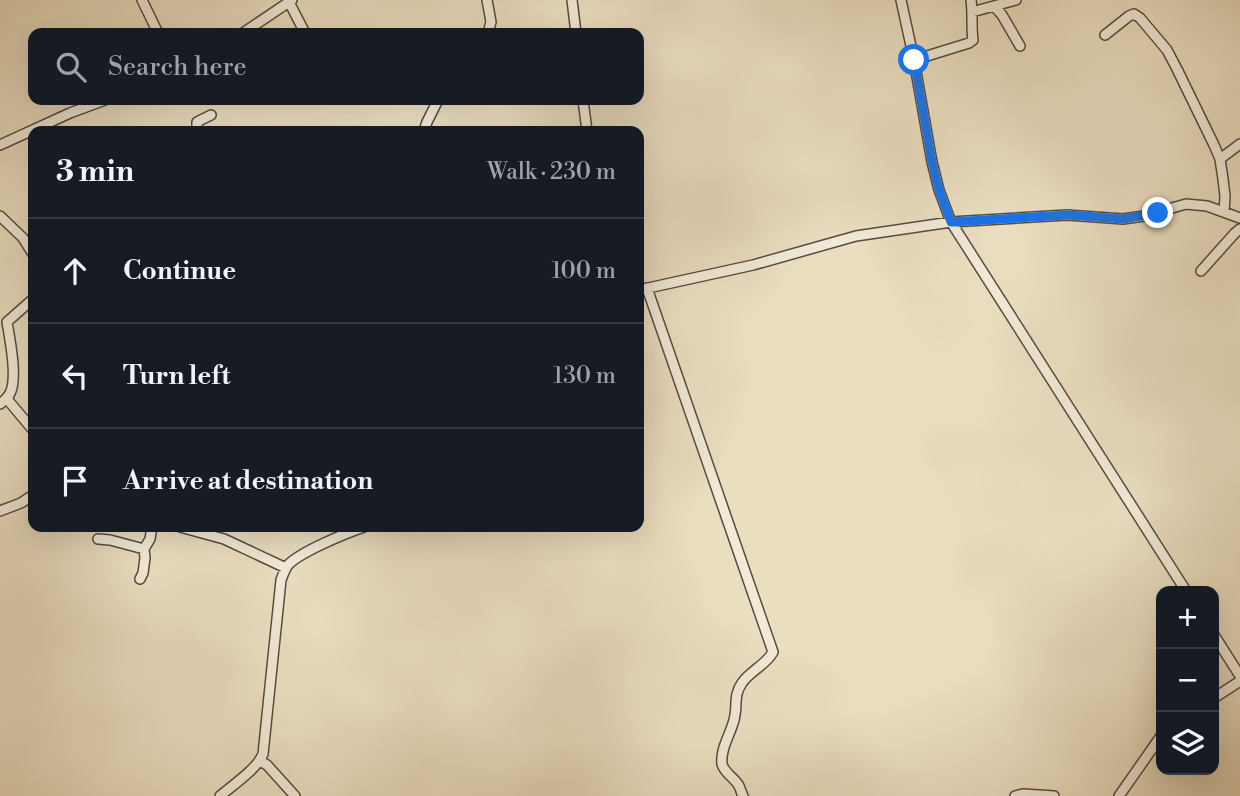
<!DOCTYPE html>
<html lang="en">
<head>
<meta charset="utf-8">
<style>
  :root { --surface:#171b24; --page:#20242c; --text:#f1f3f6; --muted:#9ea1a6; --line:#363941 }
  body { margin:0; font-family:"Libre Bodoni",serif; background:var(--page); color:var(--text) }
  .controls { position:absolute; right:21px; bottom:21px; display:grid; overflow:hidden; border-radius:14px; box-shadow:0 7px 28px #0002 }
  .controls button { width:63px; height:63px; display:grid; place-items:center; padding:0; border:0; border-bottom:2px solid var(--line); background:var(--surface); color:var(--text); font:35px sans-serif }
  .stop { position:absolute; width:21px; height:21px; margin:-16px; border:5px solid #1a73e8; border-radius:50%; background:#fff }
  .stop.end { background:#1a73e8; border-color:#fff; box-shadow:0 2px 7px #0008 }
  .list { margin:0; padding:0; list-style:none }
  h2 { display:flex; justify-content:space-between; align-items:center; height:91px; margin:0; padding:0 28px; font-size:30px }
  h2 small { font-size:23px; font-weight:400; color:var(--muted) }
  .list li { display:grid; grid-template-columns:46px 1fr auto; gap:21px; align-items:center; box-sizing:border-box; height:105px; padding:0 28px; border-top:2px solid var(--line) }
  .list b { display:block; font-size:26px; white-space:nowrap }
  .list em { font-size:23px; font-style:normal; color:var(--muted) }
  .icon { flex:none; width:38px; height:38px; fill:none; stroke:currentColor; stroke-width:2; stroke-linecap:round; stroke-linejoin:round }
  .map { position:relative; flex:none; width:1240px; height:796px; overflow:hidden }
  .search { position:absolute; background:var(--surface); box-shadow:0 7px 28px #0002; left:28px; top:28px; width:616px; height:77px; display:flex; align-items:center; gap:18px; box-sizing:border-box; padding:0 24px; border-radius:14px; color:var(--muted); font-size:26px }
  .panel { position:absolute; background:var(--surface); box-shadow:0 7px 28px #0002; left:28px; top:126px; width:616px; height:406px; border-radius:14px }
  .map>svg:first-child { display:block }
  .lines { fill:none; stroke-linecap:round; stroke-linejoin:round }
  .street-casing { stroke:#574b3c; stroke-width:12 }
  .street { stroke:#f1ead7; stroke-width:9 }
  .route { stroke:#1a73e8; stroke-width:9 }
</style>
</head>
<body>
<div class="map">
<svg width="1240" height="796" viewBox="0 0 1240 796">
  <rect width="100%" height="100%" fill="#eadec1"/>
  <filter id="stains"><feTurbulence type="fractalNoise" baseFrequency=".00286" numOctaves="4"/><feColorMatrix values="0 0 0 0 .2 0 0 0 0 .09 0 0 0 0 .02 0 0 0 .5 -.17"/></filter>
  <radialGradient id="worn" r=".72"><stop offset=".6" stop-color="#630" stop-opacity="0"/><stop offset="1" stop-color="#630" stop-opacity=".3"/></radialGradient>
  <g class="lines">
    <g class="street-casing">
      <path id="street" d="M142 0 158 33
        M487 0 491 22 488 33
        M572 0 576 33
        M901 0 914 60 932 162 939 190 951 222 1186 591
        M289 2 305 33
        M994 6 1002 15 1020 46
        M972 12 1016 0
        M243 33 292 0
        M1105 35 1129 16 1134 14 1140 18 1167 50 1177 69 1214 145 1220 159 1223 179 1225 196 1224 212
        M914 60 969 43 973 40C971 26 973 13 971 0
        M583 100 587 131
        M197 131V122L211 115
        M424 131 427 122 438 100
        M0 145 70 113 105 100
        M1220 159 1240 144
        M0 216 23 238 33 254
        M1201 271 1235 233 1240 229
        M647 288 773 652C766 665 750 671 742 683 734 694 737 704 735 715 733 731 720 747 722 764 724 773 735 778 739 786 740 788 742 794 743 796
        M639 290 753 265 856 236 951 222 1067 215 1123 219 1144 216 1186 204 1207 206 1240 218
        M7 399 33 430
        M0 404C5 400 9 397 11 391 17 375 10 340 7 322L33 299
        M0 511 21 503 33 495
        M180 527 224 539 286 568
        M98 539 110 540 144 549
        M140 579 143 573 145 558 144 549 150 539 152 527
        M1214 635 1240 676
        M1214 698 1240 681
        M260 761 267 765 295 796
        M220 796C233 785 257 769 263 754L281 580C283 575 285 569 288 565 300 552 346 533 364 527
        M1015 796 1023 794 1054 796
        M1119 796 1161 736"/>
    </g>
    <use href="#street" class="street"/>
  </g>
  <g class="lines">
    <path class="route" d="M914 60 932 162 939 190 951 222 1068 215 1123 219 1158 213"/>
  </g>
  <rect width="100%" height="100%" filter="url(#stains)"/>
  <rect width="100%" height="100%" fill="url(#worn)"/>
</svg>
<div class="controls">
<button>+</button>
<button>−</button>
<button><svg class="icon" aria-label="layers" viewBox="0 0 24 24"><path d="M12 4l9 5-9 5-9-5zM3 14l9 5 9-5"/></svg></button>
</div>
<div class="stop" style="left:914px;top:60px"></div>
<div class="stop end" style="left:1158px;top:213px"></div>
<div class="search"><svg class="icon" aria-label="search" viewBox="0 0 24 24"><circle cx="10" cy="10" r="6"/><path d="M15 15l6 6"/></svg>Search here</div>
<section class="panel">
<h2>3 min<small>Walk · 230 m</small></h2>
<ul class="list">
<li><svg class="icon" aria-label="ahead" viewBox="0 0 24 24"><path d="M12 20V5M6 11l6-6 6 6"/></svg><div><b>Continue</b></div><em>100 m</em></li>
<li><svg class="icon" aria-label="left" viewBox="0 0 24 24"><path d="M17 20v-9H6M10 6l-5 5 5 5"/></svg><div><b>Turn left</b></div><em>130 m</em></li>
<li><svg class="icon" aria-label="arrive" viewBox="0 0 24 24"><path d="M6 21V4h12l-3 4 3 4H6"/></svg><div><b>Arrive at destination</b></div></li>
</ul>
</section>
</div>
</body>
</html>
